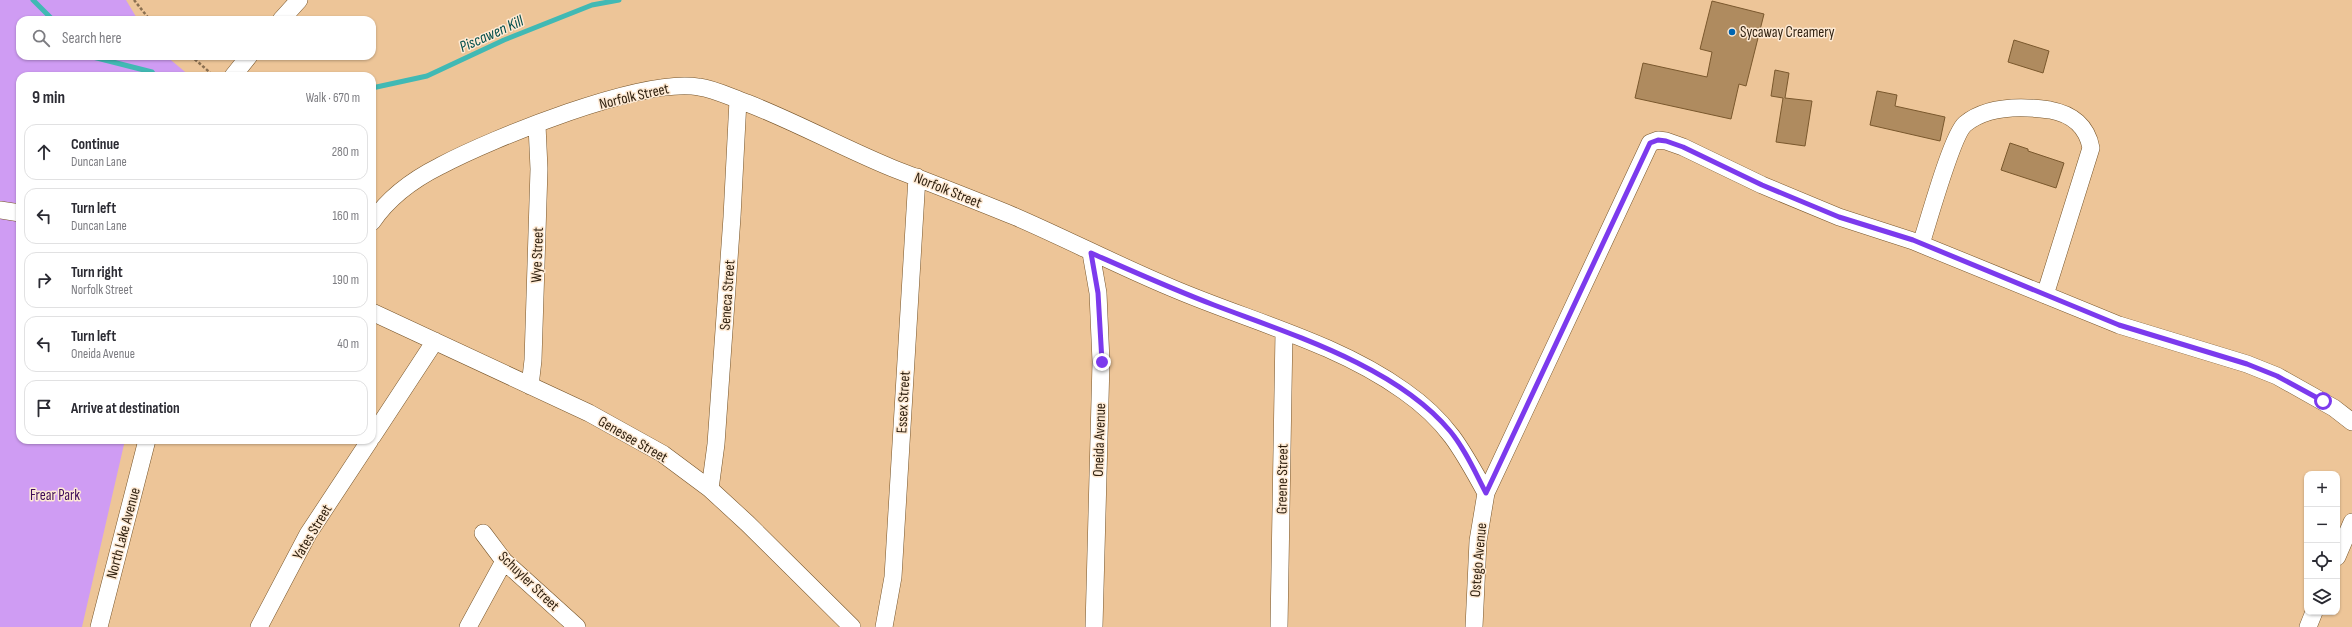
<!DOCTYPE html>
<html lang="en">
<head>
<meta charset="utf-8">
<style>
  :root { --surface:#fff; --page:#f2f2f3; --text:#2b2b33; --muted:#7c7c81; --line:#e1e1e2 }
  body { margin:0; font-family:"Sofia Sans Condensed",sans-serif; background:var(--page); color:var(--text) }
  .controls { position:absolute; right:12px; bottom:12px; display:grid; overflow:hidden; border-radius:8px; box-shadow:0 1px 3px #0004 }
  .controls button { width:36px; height:36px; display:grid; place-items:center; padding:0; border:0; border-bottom:1px solid var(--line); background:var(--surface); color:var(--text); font:20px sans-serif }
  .stop { position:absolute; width:12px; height:12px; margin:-9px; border:3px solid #7c3aed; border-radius:50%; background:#fff }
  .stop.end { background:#7c3aed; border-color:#fff; box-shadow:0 1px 4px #0008 }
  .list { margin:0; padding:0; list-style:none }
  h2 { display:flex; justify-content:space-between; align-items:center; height:52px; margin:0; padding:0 16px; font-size:17px }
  h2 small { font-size:13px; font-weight:400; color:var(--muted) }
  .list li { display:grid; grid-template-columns:26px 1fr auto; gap:12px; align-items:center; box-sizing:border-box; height:56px; margin:0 8px 8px; padding:0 8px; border:1px solid var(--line); border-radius:12px }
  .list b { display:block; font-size:15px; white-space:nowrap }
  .list p { margin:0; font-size:13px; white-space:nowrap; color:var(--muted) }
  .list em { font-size:13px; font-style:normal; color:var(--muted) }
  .icon { flex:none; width:22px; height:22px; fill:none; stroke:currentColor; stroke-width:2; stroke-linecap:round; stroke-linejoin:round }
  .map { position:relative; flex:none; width:2352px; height:627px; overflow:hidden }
  .search { position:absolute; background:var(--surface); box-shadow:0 1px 3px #0004; left:16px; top:16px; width:360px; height:44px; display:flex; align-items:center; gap:10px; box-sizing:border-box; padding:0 14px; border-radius:12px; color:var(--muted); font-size:15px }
  .panel { position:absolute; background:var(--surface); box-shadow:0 1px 3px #0004; left:16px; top:72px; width:360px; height:372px; border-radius:12px }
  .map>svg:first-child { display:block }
  .green { fill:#cf9cf3 }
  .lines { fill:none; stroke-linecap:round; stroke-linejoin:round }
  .stream { stroke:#41b9b4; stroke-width:5 }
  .building { fill:#af8b5f; stroke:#7a582d }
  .minor-casing { stroke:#765429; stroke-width:18 }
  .path { stroke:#8a6f50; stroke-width:2.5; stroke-dasharray:3 2; stroke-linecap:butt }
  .minor { stroke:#fff; stroke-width:17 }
  .route { stroke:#7c3aed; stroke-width:5 }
  .poi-dot { fill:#0065b1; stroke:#feead4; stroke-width:1.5 }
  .labels { text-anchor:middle; stroke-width:3; stroke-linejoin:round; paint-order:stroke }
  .poi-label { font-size:15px; fill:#2e1f0e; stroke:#feead4; text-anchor:start }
  .street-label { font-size:15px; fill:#2e1f0e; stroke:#feead4 }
  .park-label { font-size:15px; fill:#3f0b59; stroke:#feead4 }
  .water-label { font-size:16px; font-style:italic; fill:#034e4b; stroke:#feead4 }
</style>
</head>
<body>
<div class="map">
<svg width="2352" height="627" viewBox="0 0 2352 627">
  <rect width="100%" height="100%" fill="#edc598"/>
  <path class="green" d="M0 0H126L138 20H20V56H166L190 76H20V440H125L82 627H0Z"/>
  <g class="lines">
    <path class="stream" d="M33 0 53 20
      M89 56 152 72 155 76
      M372 88 427 76 504 40 592 5 619 0"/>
  </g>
  <path class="building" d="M1712 1 1764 14 1746 86 1739 84 1731 119 1635 98 1643 63 1707 77 1712 52 1700 49Z
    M2014 40 2049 51 2043 73 2008 62Z
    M1775 70 1789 73 1785 98 1812 101 1805 146 1776 142 1783 98 1771 96Z
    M1877 91 1897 95 1895 106 1945 117 1940 141 1870 125Z
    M2010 143 2028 149V151L2064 163 2056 188 2001 170Z"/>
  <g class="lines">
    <g class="minor-casing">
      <path id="minor" d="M281 20 299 0
        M233 76 249 56
        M0 210 20 213
        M372 222C389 197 414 179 440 166 493 138 643 77 699 87 715 89 732 98 747 103 796 122 843 148 892 168 933 184 975 200 1016 217 1069 240 1119 266 1172 288 1249 321 1335 342 1404 391 1447 421 1462 449 1486 493
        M1921 244C1928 223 1952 135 1965 124 1988 105 2022 106 2050 110 2072 114 2087 126 2091 148L2045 295
        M1091 253 1098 293 1101 362 1094 627
        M372 312 589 413 663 454 710 489 747 523 852 627
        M530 386 533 360 539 169 537 125
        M372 437 435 341
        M710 489 716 444 732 217 738 100
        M483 533 504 561 577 627
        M2337 557 2352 522
        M99 627 147 440
        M259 627 308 534 370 440
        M468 627 504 561
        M884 627 893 577 917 177
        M1279 627 1284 332
        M1474 627 1478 541 1486 493 1650 143 1658 140 1666 141 1683 147 1762 185 1839 217 1913 241 2119 325 2247 364 2277 376 2334 408 2352 422
        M2308 627 2314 612"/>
    </g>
    <path class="path" d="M134 0 150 20
      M191 56 214 76"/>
    <use href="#minor" class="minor"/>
  </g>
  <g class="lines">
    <path class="route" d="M1102 362 1098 293 1091 253C1132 271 1172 289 1214 305 1290 334 1396 366 1450 431 1465 449 1475 472 1486 493L1650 143 1658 140 1666 141 1683 147 1762 185 1839 217 1913 240 2119 325 2247 364 2277 376 2323 401"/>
  </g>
  <circle class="poi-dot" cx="1732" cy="32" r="4"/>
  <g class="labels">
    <g class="poi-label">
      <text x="1740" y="37">Sycaway Creamery</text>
    </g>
    <g class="street-label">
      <text transform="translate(634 96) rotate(-13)" y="5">Norfolk Street</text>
      <text transform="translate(948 190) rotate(22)" y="5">Norfolk Street</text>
      <text transform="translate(537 255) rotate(-88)" y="5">Wye Street</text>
      <text transform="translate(727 295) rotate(-86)" y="5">Seneca Street</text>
      <text transform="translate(903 402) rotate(-87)" y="5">Essex Street</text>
      <text transform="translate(633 439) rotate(30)" y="5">Genesee Street</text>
      <text transform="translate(1099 440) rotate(-88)" y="5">Oneida Avenue</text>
      <text transform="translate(1282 479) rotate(-89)" y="5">Greene Street</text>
      <text transform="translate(312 532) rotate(-59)" y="5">Yates Street</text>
      <text transform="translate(123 533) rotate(-75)" y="5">North Lake Avenue</text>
      <text transform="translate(1478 560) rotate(-85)" y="5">Ostego Avenue</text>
      <text transform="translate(529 581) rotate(44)" y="5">Schuyler Street</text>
    </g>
    <g class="park-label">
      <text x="55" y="500">Frear Park</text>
    </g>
    <g class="water-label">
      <text transform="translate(491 33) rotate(-24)" y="6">Piscawen Kill</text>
    </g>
  </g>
</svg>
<div class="controls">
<button>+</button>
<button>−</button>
<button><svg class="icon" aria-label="locate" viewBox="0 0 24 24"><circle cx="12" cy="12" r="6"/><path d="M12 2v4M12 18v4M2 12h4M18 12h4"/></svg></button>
<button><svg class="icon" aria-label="layers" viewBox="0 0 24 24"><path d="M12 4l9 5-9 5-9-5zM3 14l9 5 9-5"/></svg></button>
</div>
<div class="stop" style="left:2323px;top:401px"></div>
<div class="stop end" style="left:1102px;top:362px"></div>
<div class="search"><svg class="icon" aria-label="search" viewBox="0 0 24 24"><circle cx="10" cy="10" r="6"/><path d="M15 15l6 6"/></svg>Search here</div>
<section class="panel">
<h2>9 min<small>Walk · 670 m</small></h2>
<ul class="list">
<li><svg class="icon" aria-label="ahead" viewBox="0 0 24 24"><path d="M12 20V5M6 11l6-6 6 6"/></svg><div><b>Continue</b><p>Duncan Lane</p></div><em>280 m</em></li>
<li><svg class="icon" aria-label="left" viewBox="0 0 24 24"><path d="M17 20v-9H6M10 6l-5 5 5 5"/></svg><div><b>Turn left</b><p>Duncan Lane</p></div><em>160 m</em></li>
<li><svg class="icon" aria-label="right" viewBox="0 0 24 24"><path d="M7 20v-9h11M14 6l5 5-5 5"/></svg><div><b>Turn right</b><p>Norfolk Street</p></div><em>190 m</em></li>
<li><svg class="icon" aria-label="left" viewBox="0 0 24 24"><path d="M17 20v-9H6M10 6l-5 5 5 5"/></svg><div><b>Turn left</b><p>Oneida Avenue</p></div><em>40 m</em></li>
<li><svg class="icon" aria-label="arrive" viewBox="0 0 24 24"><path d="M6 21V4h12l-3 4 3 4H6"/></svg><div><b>Arrive at destination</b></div></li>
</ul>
</section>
</div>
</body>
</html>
